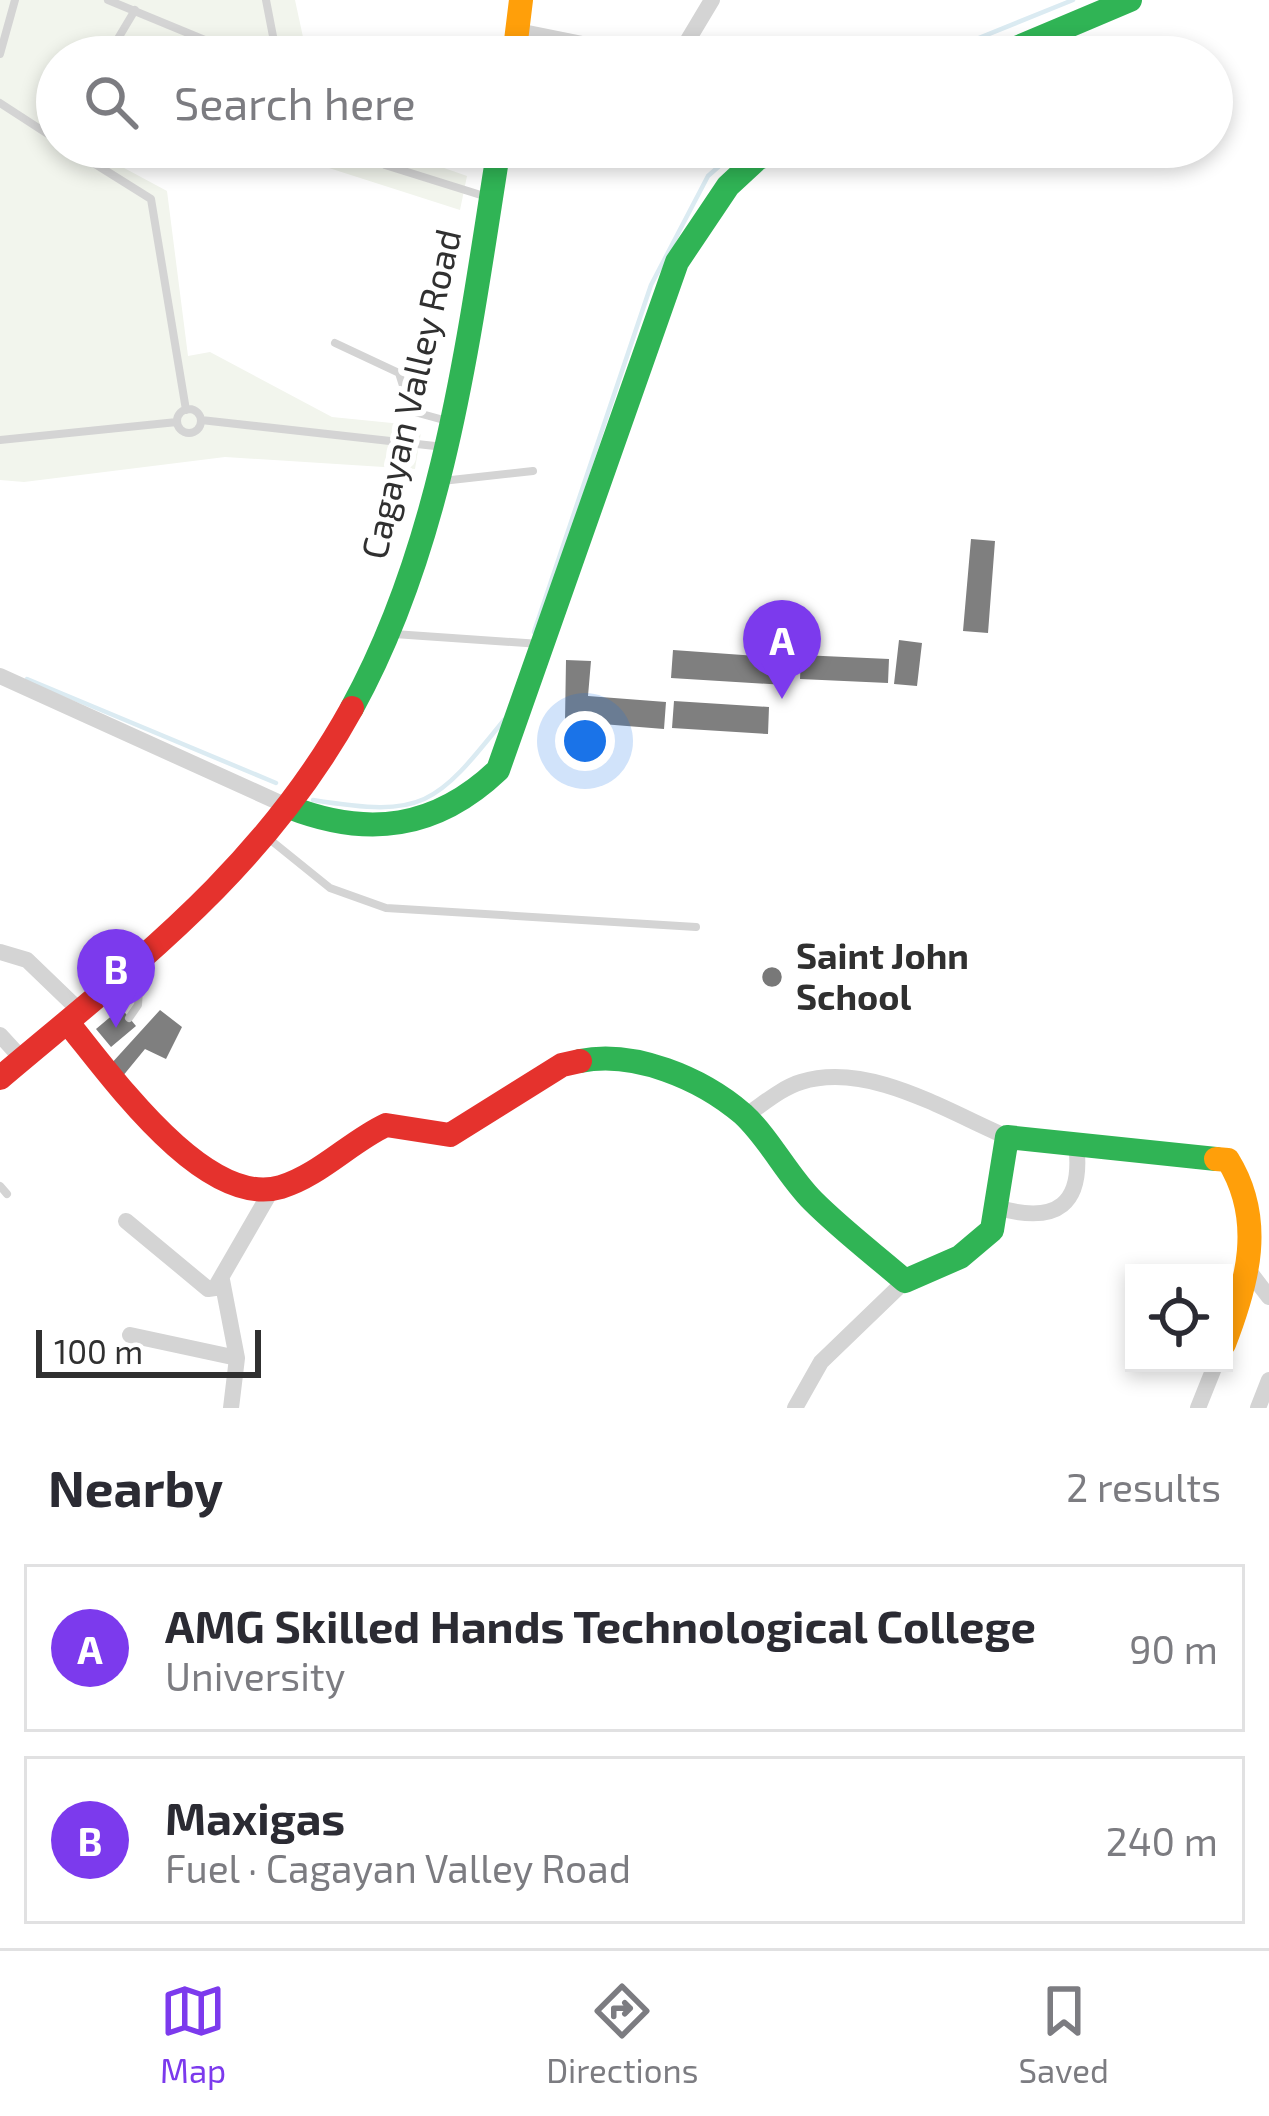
<!DOCTYPE html>
<html lang="en">
<head>
<meta charset="utf-8">
<style>
  :root { --surface:#fff; --page:#f7f7f7; --text:#2b2b33; --muted:#7c7c81; --line:#e1e1e2; --accent:#7c3aed }
  body { margin:0; font-family:"Exo 2",sans-serif; background:var(--page); color:var(--text) }
  .controls { position:absolute; right:36px; bottom:36px; display:grid; overflow:hidden; border-radius:0px; box-shadow:0 6px 18px #0003 }
  .controls button { width:108px; height:108px; display:grid; place-items:center; padding:0; border:0; border-bottom:3px solid var(--line); background:var(--surface); color:var(--text); font:60px sans-serif }
  .scale { position:absolute; left:36px; bottom:30px; width:225px; box-sizing:border-box; padding-left:12px; border:6px solid #303030; border-top:0; font-size:33px; line-height:42px; white-space:nowrap; color:#303030; -webkit-text-stroke:9px #fff; paint-order:stroke }
  .you { position:absolute; left:585px; top:741px; width:42px; height:42px; margin:-30px; border:9px solid #fff; border-radius:50%; background:#1a73e8; box-shadow:0 0 0 18px #1a73e833 }
  .badge { display:grid; place-items:center; width:78px; height:78px; border-radius:50%; background:var(--accent); color:#fff; font-size:39px; font-weight:700 }
  .pin { position:absolute; translate:-50% -99px; filter:drop-shadow(0 3px 6px #0008) }
  .pin::after { content:''; position:absolute; top:63px; width:42px; height:36px; background:inherit; clip-path:polygon(0 0,100% 0,50% 100%) }
  .list { margin:0; padding:0; list-style:none }
  h2 { display:flex; justify-content:space-between; align-items:center; height:156px; margin:0; padding:0 48px; font-size:51px }
  h2 small { font-size:39px; font-weight:400; color:var(--muted) }
  .list li { display:grid; grid-template-columns:78px 1fr auto; gap:36px; align-items:center; box-sizing:border-box; height:168px; margin:0 24px 24px; padding:0 24px; border:3px solid var(--line); border-radius:0px }
  .list b { display:block; font-size:45px; white-space:nowrap }
  .list p { margin:0; font-size:39px; white-space:nowrap; color:var(--muted) }
  .list em { font-size:39px; font-style:normal; color:var(--muted) }
  .icon { flex:none; width:66px; height:66px; fill:none; stroke:currentColor; stroke-width:2; stroke-linecap:round; stroke-linejoin:round }
  .map { position:relative; flex:none; width:1269px; height:1408px; overflow:hidden }
  .search { position:absolute; background:var(--surface); box-shadow:0 6px 18px #0003; left:36px; right:36px; top:36px; height:132px; display:flex; align-items:center; gap:30px; box-sizing:border-box; padding:0 42px; border-radius:66px; color:var(--muted); font-size:45px }
  .sheet { height:540px; background:var(--surface) }
  nav { display:flex; justify-content:space-around; align-items:center; box-sizing:border-box; height:168px; border-top:3px solid var(--line); background:var(--surface); font-size:33px; color:var(--muted) }
  nav a { display:grid; justify-items:center; gap:6px }
  nav .on { color:var(--accent) }
  .map>svg:first-child { display:block }
  .green { fill:#f2f5ed }
  .lines { fill:none; stroke-linecap:round; stroke-linejoin:round }
  .stream { stroke:#dbebf2; stroke-width:4.5 }
  .building { fill:#7f7f7f }
  .lane { stroke:#d4d4d4; stroke-width:8 }
  .street { stroke:#d4d4d4; stroke-width:16 }
  .fast { stroke:#30b455; stroke-width:24 }
  .slow { stroke:#ff9f0a; stroke-width:24 }
  .jam { stroke:#e5322d; stroke-width:24 }
  .poi-dot { fill:#787878; stroke:#fff; stroke-width:4.5 }
  .labels { text-anchor:middle; stroke-width:12; stroke-linejoin:round; paint-order:stroke }
  .street-label { font-size:36px; fill:#303030; stroke:#fff }
  .poi-label { font-size:36px; font-weight:bold; fill:#303030; stroke:#fff; text-anchor:start }
</style>
</head>
<body>
<div class="map">
<svg width="1269" height="1408" viewBox="0 0 1269 1408">
  <rect width="100%" height="100%" fill="#fff"/>
  <path class="green" d="M0 0H295L303 37 324 57H57V147H85L167 191 188 356 210 352 332 417 422 426 415 469 225 457 24 482 0 480Z
    M304 147H384L467 176 460 210 329 168Z"/>
  <g class="lines">
    <path class="stream" d="M932 57 1073 0
      M534 632 651 285 708 176 741 147
      M27 679 276 783
      M313 800C424 818 435 806 504 720"/>
  </g>
  <path class="building" d="M971 539 995 541 988 633 963 631Z
    M899 640 922 643 917 686 894 684Z
    M673 650 787 658 785 685 671 678Z
    M801 655 889 659 888 683 800 679Z
    M566 660 591 661 588 696 666 702 664 729 565 721Z
    M674 701 769 707 768 734 672 728Z
    M121 1008 136 1026 111 1047 96 1029Z
    M160 1010 182 1027 166 1059 145 1049 122 1077 110 1065Z"/>
  <g class="lines">
    <path class="lane" d="M108 0 246 57
      M266 0 277 57
      M0 54 15 0
      M107 57 135 10
      M0 103 57 140
      M68 147 151 199 186 410
      M363 147 385 165 484 196
      M335 343 399 373 411 411 440 419
      M177 421a12 12 0 1 1 24 0a12 12 0 1 1-24 0Z
      M201 420 435 446
      M0 440 177 422
      M442 481 533 471
      M394 634 540 644
      M273 842 330 888 386 908 696 927
      M129 1018 138 1005 140 975
      M0 1186 7 1194"/>
    <path class="street" d="M518 31 647 57
      M661 57 682 50 712 0
      M0 676 289 807
      M0 952 27 960 81 1012
      M0 1035 22 1059
      M745 1116C762 1105 781 1088 801 1082 868 1061 946 1111 1007 1137
      M999 1208C1057 1224 1084 1205 1076 1143
      M126 1221 208 1289 215 1288 271 1191
      M1252 1275 1269 1297
      M130 1335 237 1358 222 1280
      M231 1408 237 1358
      M795 1408 821 1362 905 1281
      M1198 1408 1216 1363
      M1258 1408 1269 1380"/>
    <path class="fast" d="M995 57 1130 0
      M352 708C445 539 469 335 499 147
      M289 807C368 838 436 829 498 770L677 262 728 186 757 159 782 147
      M580 1061C634 1050 701 1078 743 1114 770 1139 787 1175 813 1201 842 1230 875 1255 905 1281L960 1257 992 1230 1007 1137 1216 1159"/>
    <path class="slow" d="M514 57 521 0
      M1216 1159 1228 1160C1265 1220 1248 1282 1224 1344"/>
    <path class="jam" d="M68 1023C110 1074 205 1210 281 1187 320 1175 350 1142 386 1125L450 1135 562 1065 580 1061
      M0 1078C136 963 264 868 352 708"/>
  </g>
  <circle class="poi-dot" cx="772" cy="977" r="12"/>
  <g class="labels">
    <g class="street-label">
      <text transform="translate(411 394) rotate(-77)" y="13">Cagayan Valley Road</text>
    </g>
    <g class="poi-label">
      <text x="796" y="969">Saint John<tspan x="796" dy="41">School</tspan></text>
    </g>
  </g>
</svg>
<div class="controls">
<button><svg class="icon" aria-label="locate" viewBox="0 0 24 24"><circle cx="12" cy="12" r="6"/><path d="M12 2v4M12 18v4M2 12h4M18 12h4"/></svg></button>
</div>
<div class="scale">100 m</div>
<div class="you"></div>
<div class="pin badge" style="left:782px;top:699px">A</div>
<div class="pin badge" style="left:116px;top:1028px">B</div>
<div class="search"><svg class="icon" aria-label="search" viewBox="0 0 24 24"><circle cx="10" cy="10" r="6"/><path d="M15 15l6 6"/></svg>Search here</div>
</div>
<section class="sheet">
<h2>Nearby<small>2 results</small></h2>
<ul class="list">
<li><span class="badge">A</span><div><b>AMG Skilled Hands Technological College</b><p>University</p></div><em>90 m</em></li>
<li><span class="badge">B</span><div><b>Maxigas</b><p>Fuel · Cagayan Valley Road</p></div><em>240 m</em></li>
</ul>
</section>
<nav>
<a class="on"><svg class="icon" aria-label="map" viewBox="0 0 24 24"><path d="M3 6l6-2 6 2 6-2v14l-6 2-6-2-6 2zM9 4v14M15 6v14"/></svg>Map</a>
<a><svg class="icon" aria-label="directions" viewBox="0 0 24 24"><path d="M12 3l9 9-9 9-9-9zM9 14v-3h6M13 9l2 2-2 2"/></svg>Directions</a>
<a><svg class="icon" aria-label="saved" viewBox="0 0 24 24"><path d="M7 4h10v16l-5-4-5 4z"/></svg>Saved</a>
</nav>
</body>
</html>
